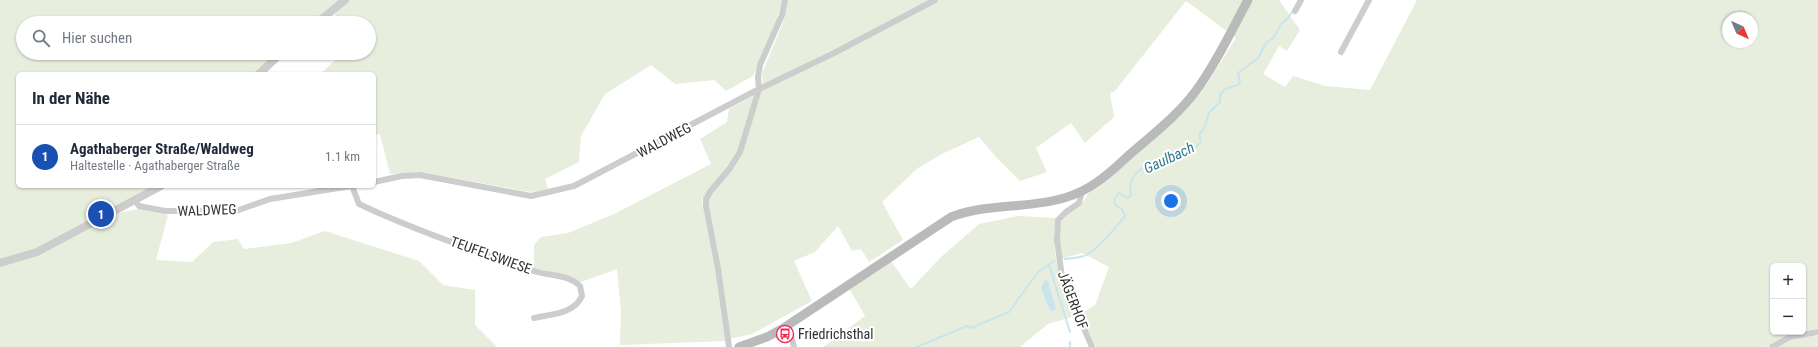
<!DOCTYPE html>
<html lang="de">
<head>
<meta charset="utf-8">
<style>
  :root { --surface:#fff; --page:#f2f2f3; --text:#1f2937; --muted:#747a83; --line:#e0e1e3; --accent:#f12753 }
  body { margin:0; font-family:"Roboto Condensed",sans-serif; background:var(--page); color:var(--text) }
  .controls { position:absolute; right:12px; bottom:12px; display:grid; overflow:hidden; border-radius:6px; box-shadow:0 1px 3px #0004 }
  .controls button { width:36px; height:36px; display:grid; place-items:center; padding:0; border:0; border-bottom:1px solid var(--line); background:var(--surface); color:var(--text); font:20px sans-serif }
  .compass { position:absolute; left:1722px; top:12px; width:36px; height:36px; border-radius:50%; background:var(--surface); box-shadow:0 1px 3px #0004; rotate:136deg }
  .you { position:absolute; left:1171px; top:201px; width:14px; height:14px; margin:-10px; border:3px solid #fff; border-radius:50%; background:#1a73e8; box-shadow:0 0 0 6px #1a73e833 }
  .badge { display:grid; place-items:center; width:26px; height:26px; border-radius:50%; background:var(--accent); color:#fff; font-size:13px; font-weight:700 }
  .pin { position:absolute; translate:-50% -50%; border:2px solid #fff; box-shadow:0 1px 4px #0006 }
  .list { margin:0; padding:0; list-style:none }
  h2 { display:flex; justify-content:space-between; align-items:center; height:52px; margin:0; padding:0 16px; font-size:17px }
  h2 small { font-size:13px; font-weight:400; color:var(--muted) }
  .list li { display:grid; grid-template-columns:26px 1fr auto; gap:12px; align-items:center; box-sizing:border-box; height:64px; padding:0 16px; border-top:1px solid var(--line) }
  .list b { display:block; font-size:15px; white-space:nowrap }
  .list p { margin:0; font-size:13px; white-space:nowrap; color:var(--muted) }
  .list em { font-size:13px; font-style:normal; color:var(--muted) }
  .icon { flex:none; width:22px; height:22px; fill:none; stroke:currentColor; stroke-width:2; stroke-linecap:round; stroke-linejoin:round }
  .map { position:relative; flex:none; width:1818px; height:347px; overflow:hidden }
  .search { position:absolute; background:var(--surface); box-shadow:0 1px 3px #0004; left:16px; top:16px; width:360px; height:44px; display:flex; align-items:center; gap:10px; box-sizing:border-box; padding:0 14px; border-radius:22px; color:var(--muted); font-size:15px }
  .panel { position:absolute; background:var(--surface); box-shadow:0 1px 3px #0004; left:16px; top:72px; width:360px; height:116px; border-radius:6px }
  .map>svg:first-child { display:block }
  .green { fill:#e8eedd; fill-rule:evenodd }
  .water { fill:#c8e5ef }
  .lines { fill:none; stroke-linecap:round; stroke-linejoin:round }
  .stream { stroke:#c8e5ef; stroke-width:2 }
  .minor { stroke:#cdcdcd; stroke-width:6 }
  .tertiary { stroke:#cdcdcd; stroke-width:8 }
  .secondary { stroke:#bababa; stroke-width:9 }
  .labels { text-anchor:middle; stroke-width:4; stroke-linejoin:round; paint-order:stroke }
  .street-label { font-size:14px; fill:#303030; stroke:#fff }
  .poi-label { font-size:14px; fill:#303030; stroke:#fff; text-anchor:start }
  .water-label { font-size:15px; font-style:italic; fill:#357b91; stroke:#fff }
</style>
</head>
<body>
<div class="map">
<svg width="1818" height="347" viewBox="0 0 1818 347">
  <rect width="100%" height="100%" fill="#fff"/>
  <path class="green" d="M0 0H340L313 23H23V53H277L254 74H18V186H155L37 249 0 261Z
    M348 0H782L775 26 753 76 726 91 714 80 675 84 651 65 605 94 581 136 579 162 545 179 548 190 530 192 426 173 390 174 380 134 374 135V74H320L343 53H369V23H339L334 12Z
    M787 0H929L884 25 763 84 762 74 783 22Z
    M940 0H1279L1300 30 1287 51 1279 46 1263 74 1285 87 1293 76 1325 86 1370 90 1417 0H1818V329L1803 331V266H1773V332H1799L1788 335 1766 347H1096L1081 314 1095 305 1109 267 1082 253 1061 259C1060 246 1054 224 1067 215 1078 206 1082 207 1088 193L1187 109 1209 81 1236 38 1186 1 1115 91 1110 93 1114 117 1085 143 1071 123 1036 148 1047 172 1020 181 996 157 979 137 942 154 918 168 882 202 903 240 869 262 861 249 852 251 838 226 815 252 794 261 812 301 752 334 730 339 708 203 709 198 732 169 761 91ZM1728 18H1752V42H1728Z
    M755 95 738 151 729 166 702 200 715 270 725 341 620 345 621 312 617 269 581 282 568 276 534 268V245L541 237 568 233 614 214 711 164 700 139 727 122 729 109Z
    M139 209 168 215 156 260 192 262 213 242 238 239 244 249 291 243 325 231 419 261 443 285 475 290V325L497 347H0V266L117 213Z
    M1018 216 1056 218C1049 252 1062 285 1075 316L1048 324 1021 346V347H823L865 316 849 288 890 260 911 289 940 258 979 224Z
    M1813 336H1818V347H1778L1791 340Z"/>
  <path class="water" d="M1045 280 1048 281 1056 309 1053 311 1050 310 1041 288Z"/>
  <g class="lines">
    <path class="stream" d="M1065 259C1071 258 1078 258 1084 256 1097 251 1116 227 1125 216L1122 209 1115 205 1114 199 1119 193 1127 198 1131 196C1123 159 1170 167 1186 146L1196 147 1201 142 1199 134 1204 129 1209 113 1220 102V95L1225 89 1238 85 1240 83 1238 73 1258 58 1266 43 1273 38 1282 23 1288 18 1292 12
      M1049 265 1070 332
      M917 347 967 326 971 328 1009 312 1038 272 1054 261
      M1070 347V342"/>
    <path class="minor" d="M1295 11 1301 0
      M1341 52 1369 0
      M374 182 402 176 420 175 531 196 574 186 759 89 836 52 935 0
      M352 186 359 204C414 230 476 251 534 271 549 276 568 274 580 286L582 296C574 314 551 314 534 318
      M1082 192 1079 203 1066 212 1058 220 1057 240 1062 277 1092 347
      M135 201 139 206 165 211H236L270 199 351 186
      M788 325 794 347
      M729 347 718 269 706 206V199L710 192 730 168 740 152 759 89 758 77 760 65 782 15 785 0
      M1772 347 1790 337 1818 332"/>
    <path class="tertiary" d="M317 23 345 0
      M259 74 281 53
      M0 263 37 252 161 186"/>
    <path class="secondary" d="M739 347 767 337 782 329 951 217C987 203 1027 209 1064 198 1090 191 1110 173 1129 155 1152 135 1177 116 1195 92 1216 64 1231 31 1248 0"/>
  </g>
  <defs>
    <g id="bus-ring" transform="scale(0.9)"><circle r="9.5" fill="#fff" stroke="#f12753" stroke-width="1.5"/><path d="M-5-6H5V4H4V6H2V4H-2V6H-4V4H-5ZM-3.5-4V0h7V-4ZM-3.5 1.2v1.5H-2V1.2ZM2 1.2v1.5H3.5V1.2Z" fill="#f12753"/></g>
  </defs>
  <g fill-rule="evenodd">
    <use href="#bus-ring" x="785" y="334"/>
  </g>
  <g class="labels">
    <g class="street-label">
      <text transform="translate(664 140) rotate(-28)" y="5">WALDWEG</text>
      <text transform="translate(207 210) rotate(-2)" y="5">WALDWEG</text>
      <text transform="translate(491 255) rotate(20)" y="5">TEUFELSWIESE</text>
      <text transform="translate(1073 300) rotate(69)" y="5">JÄGERHOF</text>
    </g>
    <g class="poi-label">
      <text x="798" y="339">Friedrichsthal</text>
    </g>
    <g class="water-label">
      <text transform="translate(1169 158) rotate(-25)" y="5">Gaulbach</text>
    </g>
  </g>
</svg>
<div class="controls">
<button>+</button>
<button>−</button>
</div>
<svg class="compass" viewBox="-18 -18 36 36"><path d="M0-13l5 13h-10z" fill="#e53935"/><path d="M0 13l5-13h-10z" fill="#747a83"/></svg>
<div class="you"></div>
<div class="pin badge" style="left:101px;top:214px;background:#1a4fb4">1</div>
<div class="search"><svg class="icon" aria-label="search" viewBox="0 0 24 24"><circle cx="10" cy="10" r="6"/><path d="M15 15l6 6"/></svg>Hier suchen</div>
<section class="panel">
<h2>In der Nähe<small></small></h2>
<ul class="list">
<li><span class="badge" style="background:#1a4fb4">1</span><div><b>Agathaberger Straße/Waldweg</b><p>Haltestelle · Agathaberger Straße</p></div><em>1.1 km</em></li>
</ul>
</section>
</div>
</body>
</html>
